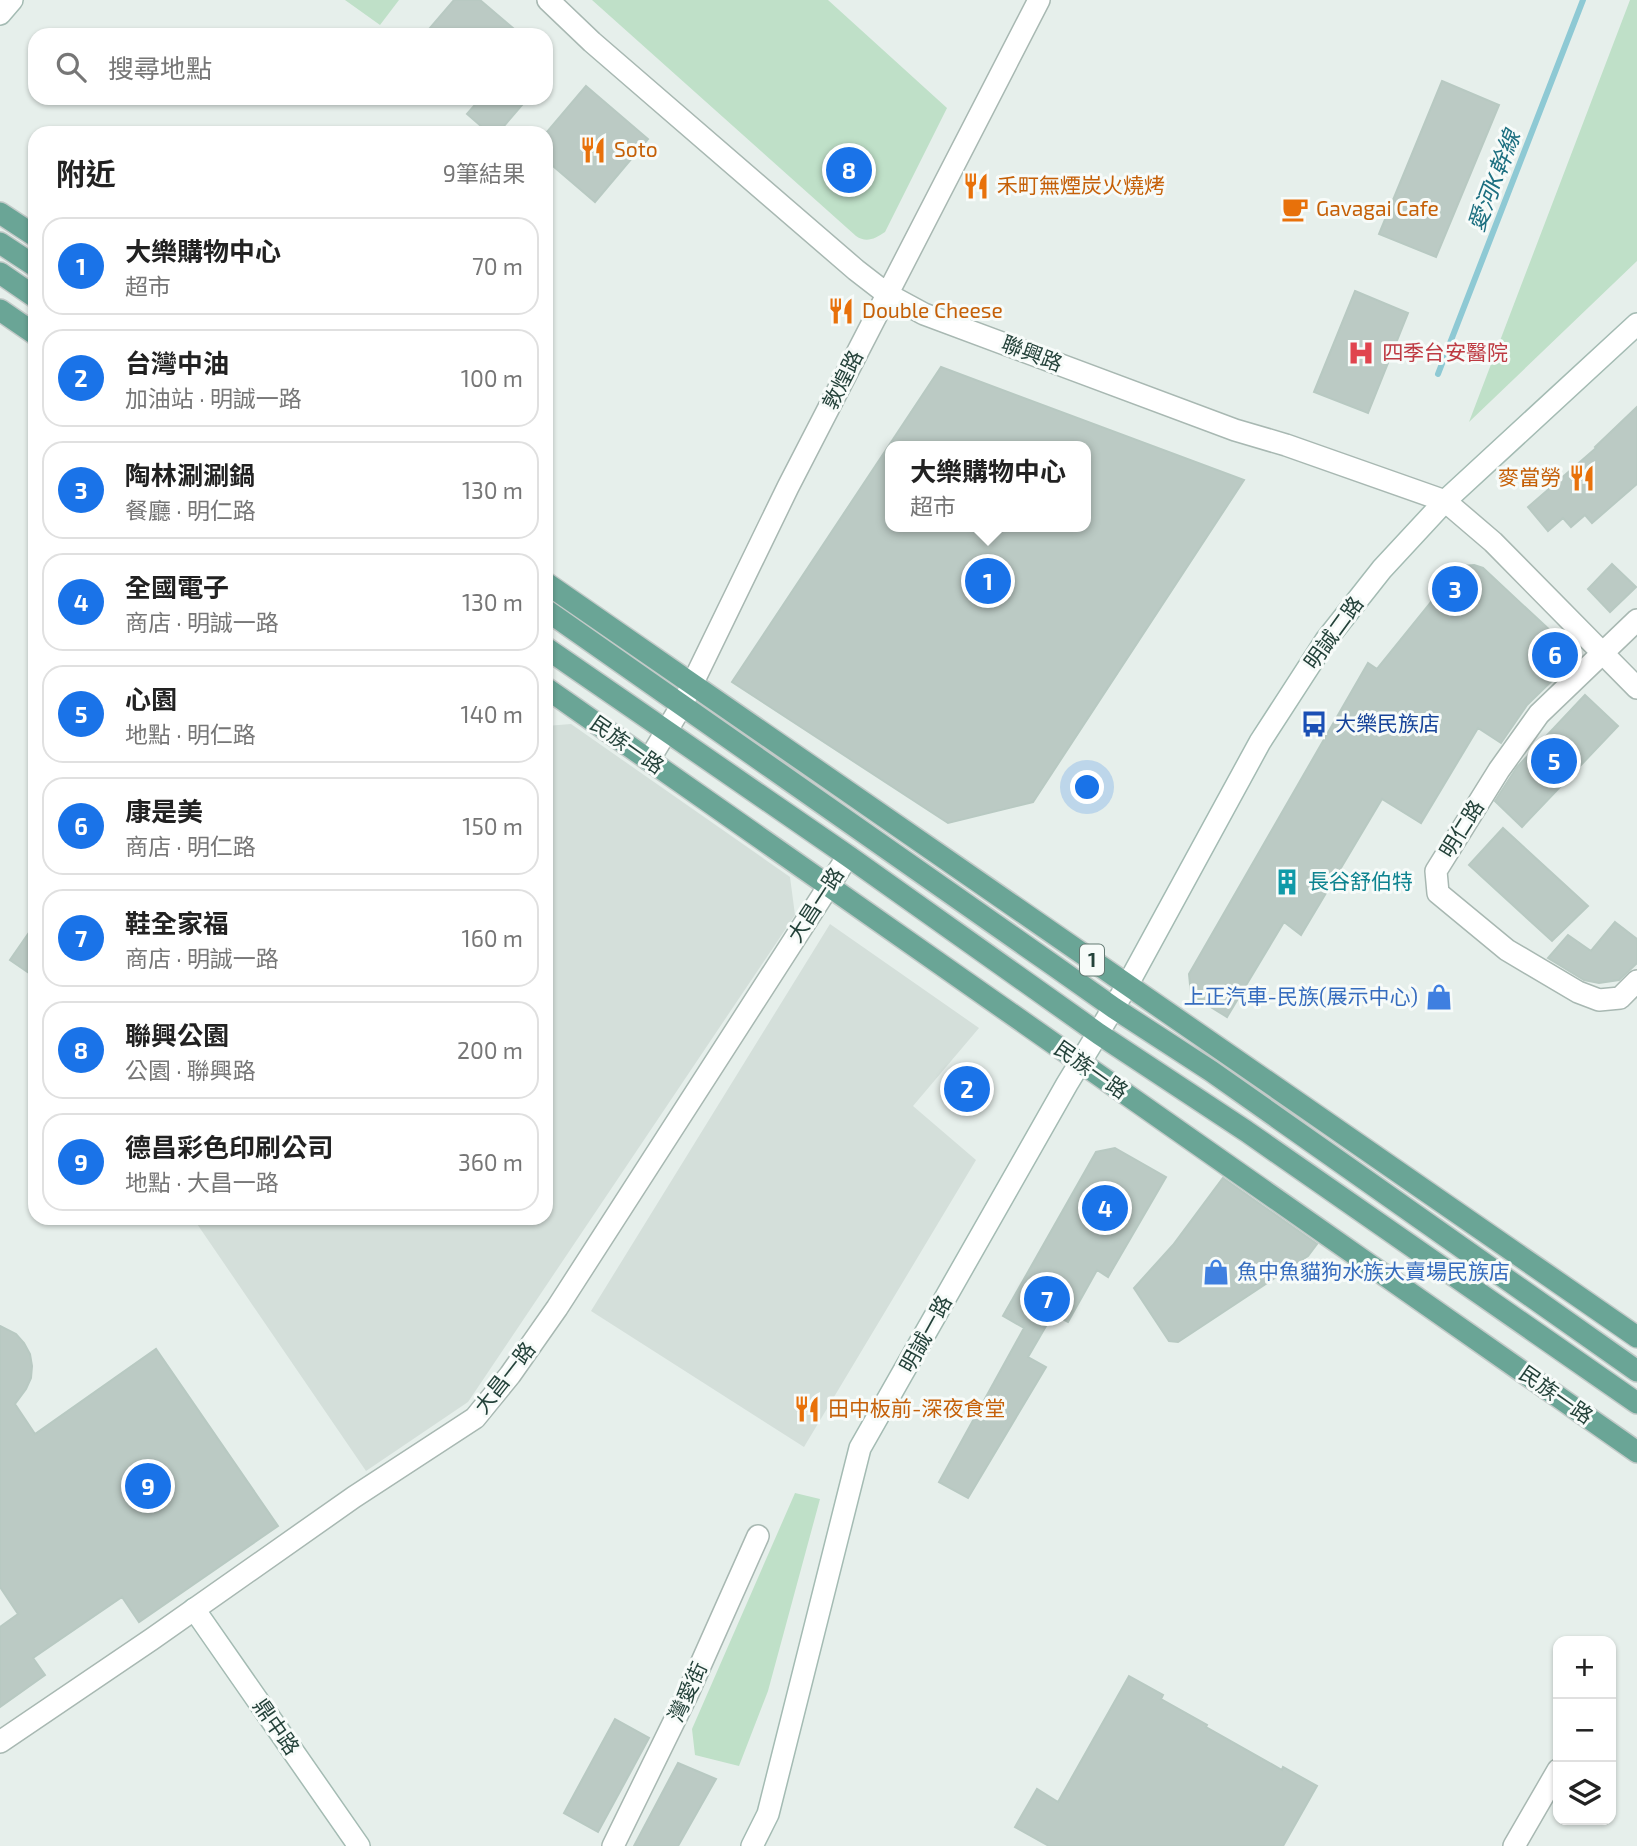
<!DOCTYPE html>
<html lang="zh-TW">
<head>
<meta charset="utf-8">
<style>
  :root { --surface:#fff; --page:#f6f6f6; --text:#222; --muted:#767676; --line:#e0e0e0; --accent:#1a73e8 }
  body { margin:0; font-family:"Exo 2","Noto Sans TC",sans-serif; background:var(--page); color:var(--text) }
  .controls { position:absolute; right:21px; bottom:21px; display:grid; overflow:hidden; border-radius:14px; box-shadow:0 2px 5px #0004 }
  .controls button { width:63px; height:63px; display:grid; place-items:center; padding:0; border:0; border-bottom:2px solid var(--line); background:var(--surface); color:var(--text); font:35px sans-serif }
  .you { position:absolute; left:1088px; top:788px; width:24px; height:24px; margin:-18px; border:5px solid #fff; border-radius:50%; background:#1a73e8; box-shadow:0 0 0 10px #1a73e833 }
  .badge { display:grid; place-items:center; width:46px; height:46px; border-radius:50%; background:var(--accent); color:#fff; font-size:23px; font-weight:700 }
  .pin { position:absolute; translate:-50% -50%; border:4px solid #fff; box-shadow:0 2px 7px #0006 }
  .popup { position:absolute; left:885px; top:441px; width:206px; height:91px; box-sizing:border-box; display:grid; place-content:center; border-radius:14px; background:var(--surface); filter:drop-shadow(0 2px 5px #0005); font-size:23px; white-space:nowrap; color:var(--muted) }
  .popup b { font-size:26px; color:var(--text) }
  .popup::after { content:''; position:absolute; left:50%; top:100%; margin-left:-14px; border:14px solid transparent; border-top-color:var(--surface) }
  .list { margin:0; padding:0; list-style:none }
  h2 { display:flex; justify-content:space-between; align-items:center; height:91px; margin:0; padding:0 28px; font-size:30px }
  h2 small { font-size:23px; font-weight:400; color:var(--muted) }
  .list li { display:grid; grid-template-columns:46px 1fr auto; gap:21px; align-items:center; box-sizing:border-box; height:98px; margin:0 14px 14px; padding:0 14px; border:2px solid var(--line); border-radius:21px }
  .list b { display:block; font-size:26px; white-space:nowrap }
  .list p { margin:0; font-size:23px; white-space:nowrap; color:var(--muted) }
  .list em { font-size:23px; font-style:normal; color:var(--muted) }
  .icon { flex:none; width:38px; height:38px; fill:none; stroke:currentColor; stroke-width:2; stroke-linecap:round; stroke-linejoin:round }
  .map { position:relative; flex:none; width:1637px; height:1846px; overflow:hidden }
  .search { position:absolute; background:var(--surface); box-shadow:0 2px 5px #0004; left:28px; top:28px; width:525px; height:77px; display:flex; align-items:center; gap:18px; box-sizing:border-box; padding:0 24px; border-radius:21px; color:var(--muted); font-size:26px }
  .panel { position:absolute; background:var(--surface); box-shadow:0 2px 5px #0004; left:28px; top:126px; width:525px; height:1099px; border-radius:21px }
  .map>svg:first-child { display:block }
  .built { fill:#d4dfda }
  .green { fill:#bfe0c8 }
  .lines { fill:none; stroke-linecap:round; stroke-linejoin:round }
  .stream { stroke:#8ec9d4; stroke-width:6 }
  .building { fill:#bbcac4; stroke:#b8c9c2; stroke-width:2; fill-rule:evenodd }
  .street-casing { stroke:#a8b8b2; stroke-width:24 }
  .secondary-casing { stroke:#a4bbb3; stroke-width:24 }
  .primary-casing { stroke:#c2cac8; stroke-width:24 }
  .street { stroke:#fff; stroke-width:21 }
  .secondary { stroke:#fff; stroke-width:21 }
  .primary { stroke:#6aa596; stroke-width:21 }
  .labels { text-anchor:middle; stroke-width:6; stroke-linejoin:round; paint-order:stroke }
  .shield { fill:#f7fbf9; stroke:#637a73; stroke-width:2 }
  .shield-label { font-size:19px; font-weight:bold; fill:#24423a }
  .food-label { font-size:21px; fill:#c56008; stroke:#f7fbf9; text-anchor:start }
  .health-label { font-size:21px; fill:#be3a42; stroke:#f7fbf9; text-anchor:start }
  .street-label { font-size:21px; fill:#24423a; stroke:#f7fbf9 }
  .transit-label { font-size:21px; fill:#164399; stroke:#f7fbf9; text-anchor:start }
  .culture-label { font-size:21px; fill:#0d838f; stroke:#f7fbf9; text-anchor:start }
  .shop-label { font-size:21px; fill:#366cbe; stroke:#f7fbf9; text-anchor:end }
  .water-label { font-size:23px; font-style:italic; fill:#1c6f80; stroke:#f7fbf9 }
</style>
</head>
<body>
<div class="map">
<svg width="1637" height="1846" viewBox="0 0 1637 1846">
  <rect width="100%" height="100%" fill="#e6efeb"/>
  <path class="built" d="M571 724 790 877 795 915 468 1402 366 1471 193 1218H546V726Z
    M830 924 979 1028 913 1106 976 1160 804 1447 591 1311Z"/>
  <path class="green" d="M345 0H399L380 25Z
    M592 0H828L947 108 885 232C875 239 866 243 856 236Z
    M1630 0H1637V261L1469 422Z
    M795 1493 820 1499 768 1691 739 1766 695 1755 692 1729Z"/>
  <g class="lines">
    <path class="stream" d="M1438 374 1583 0"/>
  </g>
  <path class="building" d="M454 0H480L521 35H424Z
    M1442 81 1499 105 1436 257 1379 234Z
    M586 86 648 139 595 202 546 160V133Z
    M481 98H528L498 133H489L467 114Z
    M1355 291 1408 313 1368 413 1314 392Z
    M941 367 1244 480 1033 802 948 823 732 682ZM890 446H1086V527H890Z
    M1637 407V484L1592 523 1585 515 1571 527 1563 518 1548 531 1528 507 1596 448 1595 447Z
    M1612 564 1636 587 1610 612 1588 589Z
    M1474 565 1483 568 1569 648 1567 666 1527 705 1501 743 1478 728 1421 823 1382 799 1301 935 1284 922 1227 1017 1191 995 1189 974 1368 663 1377 669 1440 591 1463 566Z
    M1585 695 1618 726 1522 827 1495 801 1517 767Z
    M1503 828 1588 906 1552 941 1469 865Z
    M1615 922 1637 939V963L1619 980 1599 983 1584 980 1548 958 1568 935 1591 951Z
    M35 924V977L10 960Z
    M1115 1148 1166 1177 1108 1277 1097 1270 1068 1322 1053 1314 1028 1357 1046 1367 968 1498 939 1482 1024 1328 1003 1316 1096 1152Z
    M1223 1178 1317 1244 1308 1256 1178 1342 1169 1341 1134 1288 1173 1245Z
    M0 1326 16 1334 24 1343 30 1354 32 1366 31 1378 26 1389 15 1404 35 1434 156 1349 278 1526 139 1622 122 1597 33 1658 45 1675 0 1707V1627L18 1614 0 1587Z
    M1129 1676 1163 1695 1161 1699 1207 1725 1206 1727 1282 1770 1283 1767 1317 1786 1283 1846H1049L1015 1827 1037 1789 1058 1802Z
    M615 1719 649 1738 598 1832 564 1813Z
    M678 1763 716 1779 678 1846H634Z"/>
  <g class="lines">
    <g class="street-casing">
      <path id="street" d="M548 0 592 42 856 270 887 294 924 314 1235 430 1286 445 1445 501 1493 542 1637 688
        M1637 620 1539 714 1499 770 1436 871 1438 893 1507 950 1578 992 1599 1000 1620 998 1637 981
        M649 760 682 705 788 487 1039 0
        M0 1742 152 1639 354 1497 475 1418 510 1375 557 1308 848 856
        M613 1846 688 1693 758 1536
        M1514 1846 1558 1770"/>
    </g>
    <g class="secondary-casing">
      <path id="secondary" d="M0 14 12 0
        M194 1609 359 1846
        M752 1846 768 1814 860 1448 1067 1084 1128 984 1260 742 1326 640 1382 569 1445 501 1637 324"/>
    </g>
    <g class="primary-casing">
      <path id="primary" d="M0 213 35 236
        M0 243 35 266
        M0 273 35 297
        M0 310 35 334
        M546 583 1637 1337
        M546 610 1053 965 1114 1008 1211 1071 1637 1371
        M546 648 848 856 1099 1034 1246 1131 1637 1403
        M546 688 1637 1452"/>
    </g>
    <use href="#street" class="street"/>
    <use href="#secondary" class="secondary"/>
    <use href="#primary" class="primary"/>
  </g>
  <defs>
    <g id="restaurant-bare" transform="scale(2.1)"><path d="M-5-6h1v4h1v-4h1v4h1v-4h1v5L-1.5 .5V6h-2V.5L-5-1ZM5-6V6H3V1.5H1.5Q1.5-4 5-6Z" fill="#e8710a" stroke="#f7fbf9" stroke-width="2.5" paint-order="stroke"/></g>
    <g id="cafe-bare" transform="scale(2.1)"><path d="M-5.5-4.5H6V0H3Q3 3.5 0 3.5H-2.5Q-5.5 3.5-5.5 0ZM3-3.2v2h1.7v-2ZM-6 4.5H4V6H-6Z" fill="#e8710a" stroke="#f7fbf9" stroke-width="2.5" paint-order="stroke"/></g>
    <g id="hospital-bare" transform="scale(2.1)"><path d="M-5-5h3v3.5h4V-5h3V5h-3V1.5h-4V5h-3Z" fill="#e0444e" stroke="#f7fbf9" stroke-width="2.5" paint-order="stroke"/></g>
    <g id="bus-bare" transform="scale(2.1)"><path d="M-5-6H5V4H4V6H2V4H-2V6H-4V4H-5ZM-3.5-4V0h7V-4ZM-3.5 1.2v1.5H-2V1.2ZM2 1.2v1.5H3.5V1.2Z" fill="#1a4fb4" stroke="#f7fbf9" stroke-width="2.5" paint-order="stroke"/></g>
    <g id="building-bare" transform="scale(2.1)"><path d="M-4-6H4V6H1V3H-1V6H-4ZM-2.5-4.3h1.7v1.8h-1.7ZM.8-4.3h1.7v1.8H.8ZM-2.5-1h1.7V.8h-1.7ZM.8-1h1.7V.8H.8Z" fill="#0f9aa8" stroke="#f7fbf9" stroke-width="2.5" paint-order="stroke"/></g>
    <g id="shop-bare" transform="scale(2.1)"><path d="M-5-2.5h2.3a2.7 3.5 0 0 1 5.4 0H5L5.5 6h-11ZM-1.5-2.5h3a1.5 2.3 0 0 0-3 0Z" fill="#3f7fe0" stroke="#f7fbf9" stroke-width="2.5" paint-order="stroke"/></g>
  </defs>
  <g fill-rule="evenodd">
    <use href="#restaurant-bare" x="593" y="150"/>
    <use href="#restaurant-bare" x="976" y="186"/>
    <use href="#cafe-bare" x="1295" y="209"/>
    <use href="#restaurant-bare" x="841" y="311"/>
    <use href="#hospital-bare" x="1361" y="353"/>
    <use href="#restaurant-bare" x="1582" y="478"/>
    <use href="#bus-bare" x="1314" y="724"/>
    <use href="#building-bare" x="1287" y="882"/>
    <use href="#shop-bare" x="1439" y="997"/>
    <use href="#shop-bare" x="1216" y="1272"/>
    <use href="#restaurant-bare" x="807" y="1409"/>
  </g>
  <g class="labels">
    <rect class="shield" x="1080" y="944.5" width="24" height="31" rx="5"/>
    <g class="shield-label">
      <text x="1092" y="967">1</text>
    </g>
    <g class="food-label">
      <text x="614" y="157">Soto</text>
      <text x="997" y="193">禾町無煙炭火燒烤</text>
      <text x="1316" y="216">Gavagai Cafe</text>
      <text x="862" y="318">Double Cheese</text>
      <text x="1561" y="485" text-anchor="end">麥當勞</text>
      <text x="828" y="1416">田中板前-深夜食堂</text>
    </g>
    <g class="health-label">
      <text x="1382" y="360">四季台安醫院</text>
    </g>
    <g class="street-label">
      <text transform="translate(1032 354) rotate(21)" y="7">聯興路</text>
      <text transform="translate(843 380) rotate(-63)" y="7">敦煌路</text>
      <text transform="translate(1334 633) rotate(-54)" y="7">明誠二路</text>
      <text transform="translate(627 745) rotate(35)" y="7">民族一路</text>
      <text transform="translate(1462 829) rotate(-58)" y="7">明仁路</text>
      <text transform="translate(816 905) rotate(-57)" y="7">大昌一路</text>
      <text transform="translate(1091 1070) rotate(35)" y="7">民族一路</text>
      <text transform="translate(926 1334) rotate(-61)" y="7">明誠一路</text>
      <text transform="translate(505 1378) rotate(-52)" y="7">大昌一路</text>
      <text transform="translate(1556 1395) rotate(35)" y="7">民族一路</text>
      <text transform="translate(688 1692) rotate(-65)" y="7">灣愛街</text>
      <text transform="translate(276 1727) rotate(55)" y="7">鼎中路</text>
    </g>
    <g class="transit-label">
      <text x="1335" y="731">大樂民族店</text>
    </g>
    <g class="culture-label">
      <text x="1308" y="889">長谷舒伯特</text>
    </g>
    <g class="shop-label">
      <text x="1418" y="1004">上正汽車-民族(展示中心)</text>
      <text x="1237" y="1279" text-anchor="start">魚中魚貓狗水族大賣場民族店</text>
    </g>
    <g class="water-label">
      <text transform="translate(1494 181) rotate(-69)" y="8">愛河K幹線</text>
    </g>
  </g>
</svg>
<div class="controls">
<button>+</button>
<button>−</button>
<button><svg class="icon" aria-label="layers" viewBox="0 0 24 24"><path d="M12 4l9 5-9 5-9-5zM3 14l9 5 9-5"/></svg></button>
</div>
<div class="you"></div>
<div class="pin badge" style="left:988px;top:581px">1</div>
<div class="popup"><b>大樂購物中心</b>超市</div>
<div class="pin badge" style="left:967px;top:1089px">2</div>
<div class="pin badge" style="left:1455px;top:589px">3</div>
<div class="pin badge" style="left:1105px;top:1208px">4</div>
<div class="pin badge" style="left:1554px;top:761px">5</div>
<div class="pin badge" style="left:1555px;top:655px">6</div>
<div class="pin badge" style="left:1047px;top:1299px">7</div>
<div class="pin badge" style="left:849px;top:170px">8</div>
<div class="pin badge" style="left:148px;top:1486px">9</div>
<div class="search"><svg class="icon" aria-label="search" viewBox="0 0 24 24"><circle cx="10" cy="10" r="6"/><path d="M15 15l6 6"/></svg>搜尋地點</div>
<section class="panel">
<h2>附近<small>9筆結果</small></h2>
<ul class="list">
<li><span class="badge">1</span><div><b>大樂購物中心</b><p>超市</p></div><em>70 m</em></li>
<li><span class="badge">2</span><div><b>台灣中油</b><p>加油站 · 明誠一路</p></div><em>100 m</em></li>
<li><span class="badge">3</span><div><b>陶林涮涮鍋</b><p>餐廳 · 明仁路</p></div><em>130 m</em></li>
<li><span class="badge">4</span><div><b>全國電子</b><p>商店 · 明誠一路</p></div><em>130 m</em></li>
<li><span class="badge">5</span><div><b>心園</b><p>地點 · 明仁路</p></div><em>140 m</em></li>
<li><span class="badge">6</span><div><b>康是美</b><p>商店 · 明仁路</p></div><em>150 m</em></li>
<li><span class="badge">7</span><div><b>鞋全家福</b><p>商店 · 明誠一路</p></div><em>160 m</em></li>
<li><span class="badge">8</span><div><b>聯興公園</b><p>公園 · 聯興路</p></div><em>200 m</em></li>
<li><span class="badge">9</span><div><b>德昌彩色印刷公司</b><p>地點 · 大昌一路</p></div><em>360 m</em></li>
</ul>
</section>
</div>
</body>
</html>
